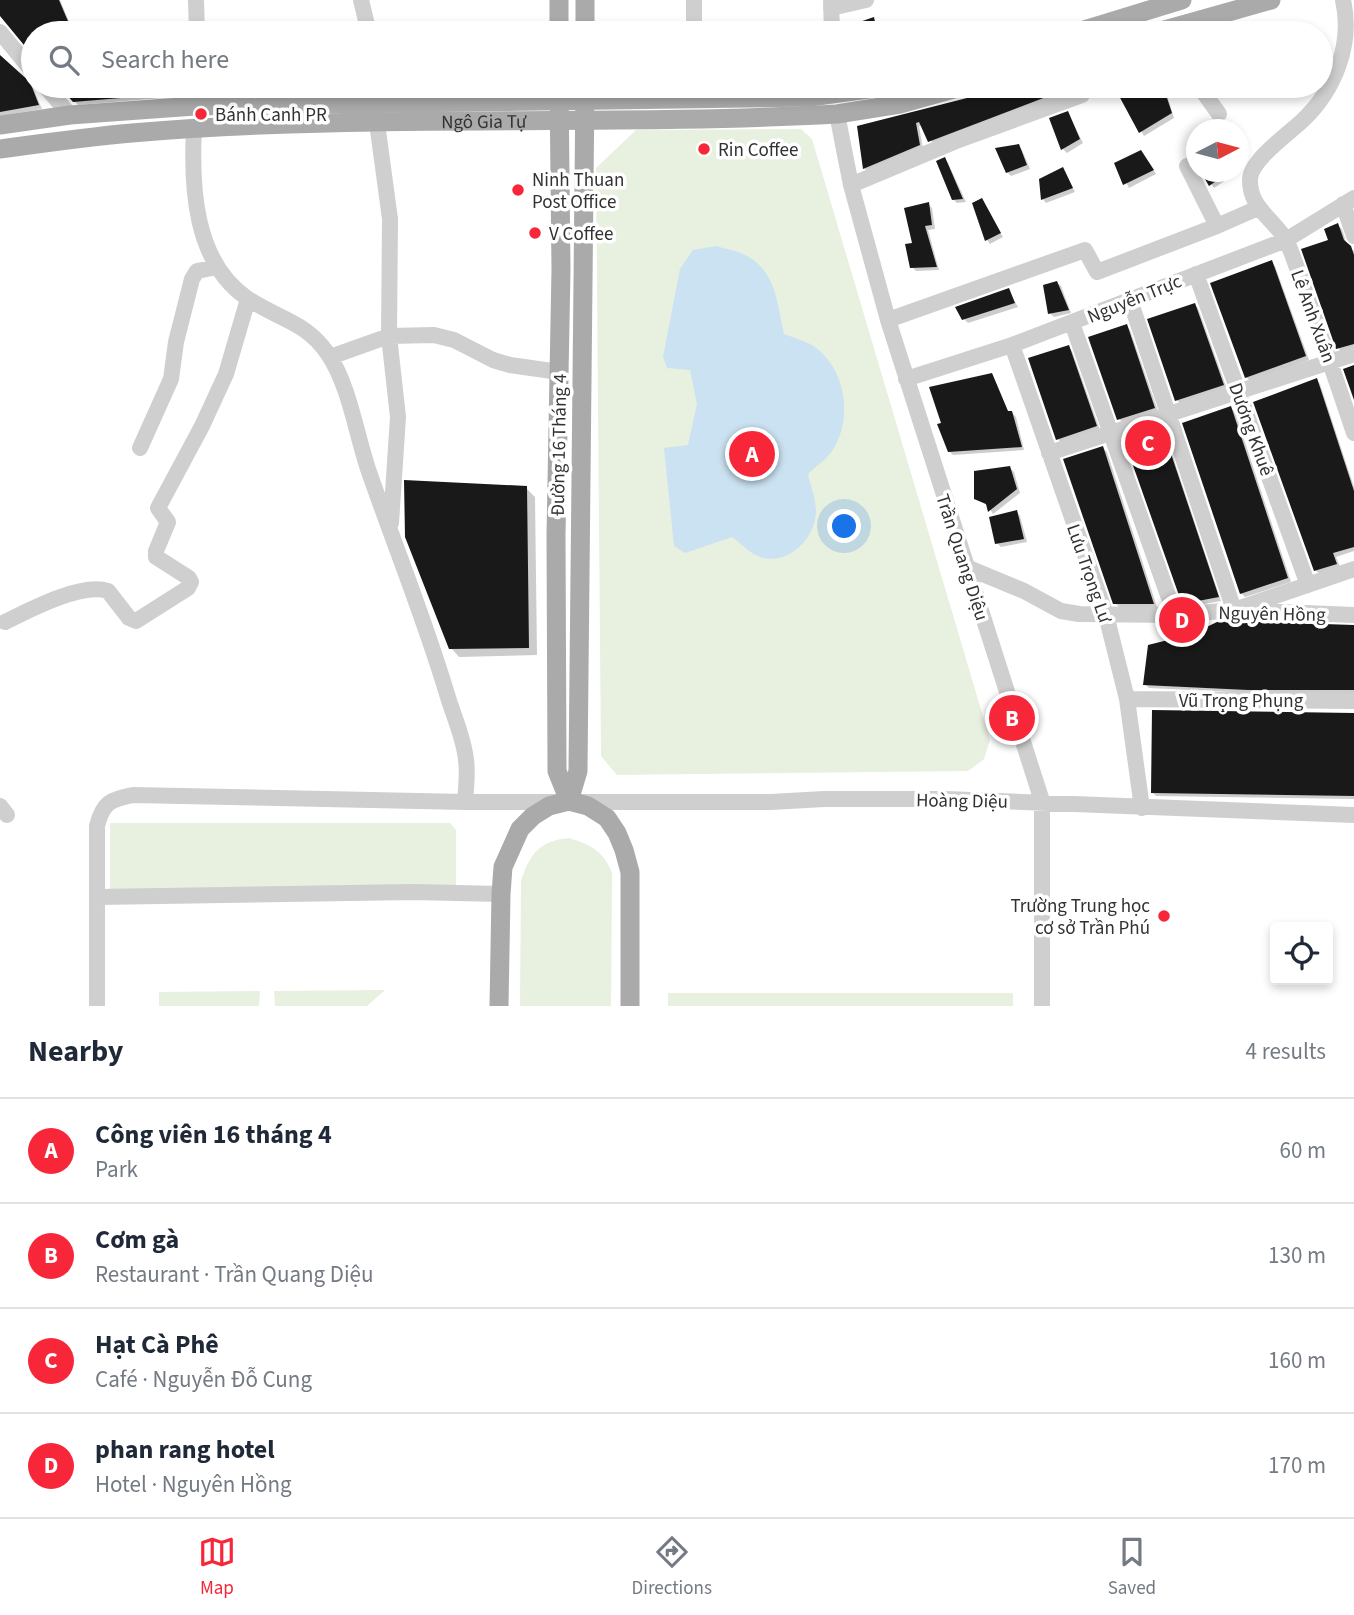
<!DOCTYPE html>
<html lang="en">
<head>
<meta charset="utf-8">
<style>
  :root { --surface:#fff; --page:#f2f2f3; --text:#1f2937; --muted:#747a83; --line:#e0e1e3; --accent:#f72639 }
  body { margin:0; font-family:"Source Sans 3",sans-serif; background:var(--page); color:var(--text) }
  .controls { position:absolute; right:21px; bottom:21px; display:grid; overflow:hidden; border-radius:7px; box-shadow:0 4px 10px #0003 }
  .controls button { width:63px; height:63px; display:grid; place-items:center; padding:0; border:0; border-bottom:2px solid var(--line); background:var(--surface); color:var(--text); font:35px sans-serif }
  .compass { position:absolute; left:1186px; top:119px; width:63px; height:63px; border-radius:50%; background:var(--surface); box-shadow:0 4px 10px #0003; rotate:84deg }
  .you { position:absolute; left:845px; top:527px; width:24px; height:24px; margin:-18px; border:5px solid #fff; border-radius:50%; background:#1a73e8; box-shadow:0 0 0 10px #1a73e833 }
  .badge { display:grid; place-items:center; width:46px; height:46px; border-radius:50%; background:var(--accent); color:#fff; font-size:23px; font-weight:700 }
  .pin { position:absolute; translate:-50% -50%; border:4px solid #fff; box-shadow:0 2px 7px #0006 }
  .list { margin:0; padding:0; list-style:none }
  h2 { display:flex; justify-content:space-between; align-items:center; height:91px; margin:0; padding:0 28px; font-size:30px }
  h2 small { font-size:23px; font-weight:400; color:var(--muted) }
  .list li { display:grid; grid-template-columns:46px 1fr auto; gap:21px; align-items:center; box-sizing:border-box; height:105px; padding:0 28px; border-top:2px solid var(--line) }
  .list b { display:block; font-size:26px; white-space:nowrap }
  .list p { margin:0; font-size:23px; white-space:nowrap; color:var(--muted) }
  .list em { font-size:23px; font-style:normal; color:var(--muted) }
  .icon { flex:none; width:38px; height:38px; fill:none; stroke:currentColor; stroke-width:2; stroke-linecap:round; stroke-linejoin:round }
  .map { position:relative; flex:none; width:1354px; height:1006px; overflow:hidden }
  .search { position:absolute; background:var(--surface); box-shadow:0 4px 10px #0003; left:21px; right:21px; top:21px; height:77px; display:flex; align-items:center; gap:18px; box-sizing:border-box; padding:0 24px; border-radius:38px; color:var(--muted); font-size:26px }
  .sheet { height:511px; background:var(--surface) }
  nav { display:flex; justify-content:space-around; align-items:center; box-sizing:border-box; height:98px; border-top:2px solid var(--line); background:var(--surface); font-size:19px; color:var(--muted) }
  nav a { display:grid; justify-items:center; gap:4px }
  nav .on { color:var(--accent) }
  .map>svg:first-child { display:block }
  .green { fill:#e8f0df }
  .water { fill:#cae2f1 }
  .shadow { fill:#0003 }
  .building { fill:#191919 }
  .lines { fill:none; stroke-linecap:round; stroke-linejoin:round }
  .minor { stroke:#cfcfcf; stroke-width:16 }
  .major { stroke:#aaa; stroke-width:19 }
  .poi-dot { fill:#f72639; stroke:#fff; stroke-width:2.5 }
  .labels { text-anchor:middle; stroke-width:7; stroke-linejoin:round; paint-order:stroke }
  .poi-label { font-size:19px; fill:#323232; stroke:#fff; text-anchor:start }
  .street-label { font-size:19px; fill:#323232; stroke:#fff }
</style>
</head>
<body>
<div class="map">
<svg width="1354" height="1006" viewBox="0 0 1354 1006">
  <rect width="100%" height="100%" fill="#fff"/>
  <path class="green" d="M801 129 812 139 990 740 984 759 968 771 617 775 601 756 596 168 636 130Z
    M110 823H450L456 830V886L110 891Z
    M569 838C589 844 604 851 612 873L611 1006H520L521 881C530 854 539 841 569 838Z
    M385 990 367 1006H275L274 991Z
    M260 991 259 1006H159V992Z
    M668 993H1013V1006H668Z"/>
  <path class="water" d="M716 246C725 249 735 250 743 254 776 269 777 303 784 334 792 337 802 340 810 344 846 365 854 418 832 451 826 460 815 467 808 474 810 485 816 499 816 511 816 539 786 568 758 556 749 553 740 542 732 537L685 553 674 546 664 448 688 445 697 404 690 370 667 368 663 357 680 269 693 250Z"/>
  <path class="shadow" d="M0 0H60L74 33H33V54L0 13Z
    M874 19 877 23 880 33H846L845 29Z
    M0 57 33 88 42 109 0 116Z
    M60 86H183V96L78 105Z
    M1005 86H1067L1070 93 933 144 923 125 919 126 923 149 868 172 864 168 859 128 968 99 975 94Z
    M1134 86H1164L1174 118 1144 136 1120 94Z
    M1068 113 1083 143 1067 153 1063 149 1051 119Z
    M1018 146 1022 150 1030 169 1011 176 1007 172Z
    M1144 156 1156 174 1129 188 1117 164Z
    M944 159 948 163 966 202 957 203 953 199Z
    M1063 169 1075 192 1046 203 1043 199Z
    M1203 172H1238L1214 188Z
    M982 200 1003 237 990 244 987 240 974 204Z
    M928 204 932 208 935 229 928 230 939 270 916 271 912 267Z
    M1338 225 1342 229 1347 245 1354 251V348L1342 352 1338 348 1330 241Z
    M1271 263 1275 266 1309 360 1250 381 1246 377Z
    M1057 283 1061 286 1071 313 1054 317 1050 313Z
    M1008 290 1018 307 968 323 964 319Z
    M1195 305 1198 308 1227 389 1180 404 1177 400Z
    M1127 326 1130 330 1158 411 1123 423 1119 419Z
    M1068 347 1072 351 1100 430 1061 443 1058 439Z
    M1317 380 1320 384 1354 487V551L1336 557 1340 567 1320 574 1316 571 1255 403Z
    M1231 408 1235 412 1291 582 1245 597 1241 593Z
    M1012 413 1016 417 1024 450 953 455 949 451 943 424 1010 420Z
    M1161 429 1165 433 1221 601 1188 607 1184 603Z
    M1103 448 1107 452 1157 607H1119L1115 603Z
    M1010 468 1014 472 1020 493 993 514 988 506 976 498Z
    M526 488 535 497 537 655 459 657 451 648Z
    M1017 512 1020 516 1027 542 1001 547 997 543Z
    M1354 627V694L1253 693 1149 688 1145 684Z
    M1354 714V799L1156 796 1152 792Z"/>
  <path class="building" d="M0 0H59L73 33H33V56L0 16Z
    M874 17 877 33H842V28Z
    M0 55 30 82 39 105 0 112Z
    M59 86H167L168 94 73 102Z
    M998 86H1057L1059 92 928 142 919 122 916 123 920 145 863 169 857 126 967 98 974 93Z
    M1131 86H1163L1172 113 1139 133 1118 94Z
    M1068 111 1080 139 1061 150 1049 118Z
    M1019 144 1027 165 1006 173 995 148Z
    M1141 150 1154 170 1123 185 1114 163Z
    M945 157 963 199 952 200 936 161Z
    M1063 167 1073 188 1041 200 1039 179Z
    M1201 172H1229L1209 186Z
    M982 198 1001 233 985 241 972 203Z
    M929 202 932 225 925 226 937 267 910 268 905 244 912 243 904 208Z
    M1338 223 1344 240 1351 246 1354 255V344L1336 349 1301 249 1328 240 1324 229Z
    M1272 260 1306 356 1245 378 1210 283Z
    M1057 281 1069 310 1048 314 1043 285Z
    M1009 288 1015 303 962 320 955 307Z
    M1195 303 1224 385 1175 401 1147 319Z
    M1127 324 1155 408 1117 420 1088 337Z
    M1069 345 1097 426 1056 440 1028 358Z
    M1354 365V400L1343 369Z
    M992 373 1008 411H1012L1022 447 948 452 937 424 941 423 929 387Z
    M1317 378 1354 491V547L1333 553 1337 564 1314 571 1253 402Z
    M1231 406 1288 578 1240 594 1182 423Z
    M1162 427 1219 597 1182 604 1124 440Z
    M1103 446 1154 604H1113L1063 459Z
    M1010 466 1017 489 988 512 986 504 974 499V471Z
    M404 480 527 486 529 648 449 649 405 537Z
    M1017 510 1024 539 995 544 989 517Z
    M1234 621 1354 625V690H1248L1143 685 1148 645 1192 634 1217 622Z
    M1152 710 1354 713V796L1151 793Z"/>
  <g class="lines">
    <path class="minor" d="M196 0 197 33
      M361 0 369 33
      M831 0 832 33
      M1343 0C1353 44 1335 90 1302 121 1288 134 1251 160 1250 179 1249 209 1275 219 1287 242 1295 259 1300 279 1307 297 1323 342 1339 388 1354 433
      M831 8 866 0
      M0 32 33 72
      M694 33V0
      M45 86 70 115
      M374 86 376 103
      M1199 86 1219 114
      M195 106V86
      M837 114 851 185 888 320 1042 801V1006
      M377 123 390 219 389 336 398 417 391 523
      M194 129C191 186 194 262 247 298 277 319 306 321 328 354 349 385 356 433 368 469 394 544 424 617 447 694 453 715 464 738 466 760 468 773 466 788 465 802
      M1187 166 1217 226 1258 208
      M851 185 956 141 1082 95 1078 86
      M1343 204 1354 236
      M1196 274 1308 585
      M1130 300 1234 610 1354 569
      M888 320 1085 250 1097 272 1217 226
      M1072 323 1175 615
      M1012 345 1106 615 1127 699 1142 808
      M330 357 389 336 434 335 454 340 493 360 510 365 559 372
      M906 379 1012 345 1286 240 1354 198
      M140 448 171 379 176 342 192 279 197 271 217 267
      M1049 453 1354 354
      M966 567 1024 591 1061 611 1079 614 1175 615 1234 610 1354 615
      M5 622C29 610 82 582 108 591L129 618 136 621 188 588 191 582 189 578 156 557V551L168 522 158 508 202 426 226 374 248 299
      M1127 699 1354 701
      M0 806 7 815
      M97 897 413 892 501 894
      M97 1006V826C103 802 110 800 133 795L465 802H771L824 799H945L1354 815"/>
    <g class="major">
      <path d="M559 33V0"/>
      <path d="M585 33V0"/>
      <path d="M1074 33 1182 0"/>
      <path d="M1154 33 1271 0"/>
      <path d="M559 86 561 269 556 535 557 771 569 801"/>
      <path d="M0 125 70 115 195 106 810 97 890 86"/>
      <path id="s1" d="M0 149C44 143 87 137 132 133 366 113 602 127 837 114L900 104 964 86"/>
      <path d="M569 801 578 771 585 86"/>
      <path d="M499 1006 501 894 503 867 520 829 533 816 549 806 569 801 588 806 607 818 617 833 624 850 630 872V1006"/>
    </g>
  </g>
  <g class="poi-dot">
    <circle cx="201" cy="114" r="7"/>
    <circle cx="704" cy="149" r="7"/>
    <circle cx="518" cy="190" r="7"/>
    <circle cx="535" cy="233" r="7"/>
    <circle cx="1164" cy="916" r="7"/>
  </g>
  <g class="labels">
    <g class="poi-label">
      <text x="215" y="121">Bánh Canh PR</text>
      <text x="718" y="156">Rin Coffee</text>
      <text x="532" y="186">Ninh Thuan<tspan x="532" dy="22">Post Office</tspan></text>
      <text x="549" y="240">V Coffee</text>
      <text x="1150" y="912" text-anchor="end">Trường Trung học<tspan x="1150" dy="22">cơ sở Trần Phú</tspan></text>
    </g>
    <g class="street-label">
      <text dy="7" stroke="none"><textPath href="#s1" startOffset="485">Ngô Gia Tự</textPath></text>
      <text transform="translate(1134 298) rotate(-22)" y="7">Nguyễn Trực</text>
      <text transform="translate(1314 316) rotate(70)" y="7">Lê Anh Xuân</text>
      <text transform="translate(1252 429) rotate(70)" y="7">Dương Khuê</text>
      <text transform="translate(558 445) rotate(-89)" y="7">Đường 16 Tháng 4</text>
      <text transform="translate(963 557) rotate(72)" y="7">Trần Quang Diệu</text>
      <text transform="translate(1090 573) rotate(71)" y="7">Lưu Trọng Lư</text>
      <text transform="translate(1272 613) rotate(1)" y="7">Nguyên Hồng</text>
      <text x="1241" y="707">Vũ Trọng Phụng</text>
      <text transform="translate(962 800) rotate(1)" y="7">Hoàng Diệu</text>
    </g>
  </g>
</svg>
<div class="controls">
<button><svg class="icon" aria-label="locate" viewBox="0 0 24 24"><circle cx="12" cy="12" r="6"/><path d="M12 2v4M12 18v4M2 12h4M18 12h4"/></svg></button>
</div>
<svg class="compass" viewBox="-18 -18 36 36"><path d="M0-13l5 13h-10z" fill="#e53935"/><path d="M0 13l5-13h-10z" fill="#747a83"/></svg>
<div class="you"></div>
<div class="pin badge" style="left:752px;top:454px">A</div>
<div class="pin badge" style="left:1012px;top:718px">B</div>
<div class="pin badge" style="left:1148px;top:443px">C</div>
<div class="pin badge" style="left:1182px;top:620px">D</div>
<div class="search"><svg class="icon" aria-label="search" viewBox="0 0 24 24"><circle cx="10" cy="10" r="6"/><path d="M15 15l6 6"/></svg>Search here</div>
</div>
<section class="sheet">
<h2>Nearby<small>4 results</small></h2>
<ul class="list">
<li><span class="badge">A</span><div><b>Công viên 16 tháng 4</b><p>Park</p></div><em>60 m</em></li>
<li><span class="badge">B</span><div><b>Cơm gà</b><p>Restaurant · Trần Quang Diệu</p></div><em>130 m</em></li>
<li><span class="badge">C</span><div><b>Hạt Cà Phê</b><p>Café · Nguyễn Đỗ Cung</p></div><em>160 m</em></li>
<li><span class="badge">D</span><div><b>phan rang hotel</b><p>Hotel · Nguyên Hồng</p></div><em>170 m</em></li>
</ul>
</section>
<nav>
<a class="on"><svg class="icon" aria-label="map" viewBox="0 0 24 24"><path d="M3 6l6-2 6 2 6-2v14l-6 2-6-2-6 2zM9 4v14M15 6v14"/></svg>Map</a>
<a><svg class="icon" aria-label="directions" viewBox="0 0 24 24"><path d="M12 3l9 9-9 9-9-9zM9 14v-3h6M13 9l2 2-2 2"/></svg>Directions</a>
<a><svg class="icon" aria-label="saved" viewBox="0 0 24 24"><path d="M7 4h10v16l-5-4-5 4z"/></svg>Saved</a>
</nav>
</body>
</html>
